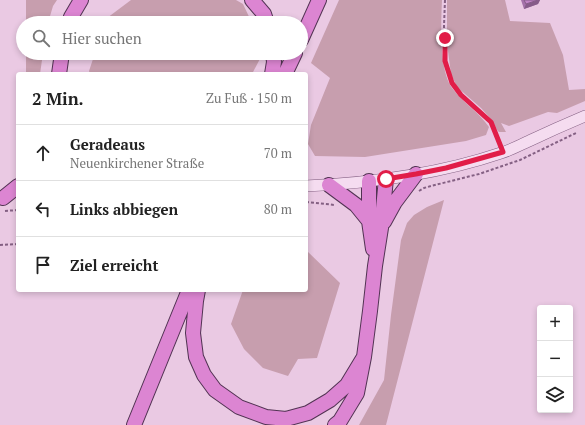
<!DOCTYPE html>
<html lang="de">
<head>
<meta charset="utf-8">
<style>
  :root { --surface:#fff; --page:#f6f6f6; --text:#222; --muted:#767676; --line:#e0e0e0 }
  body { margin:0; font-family:"PT Serif",serif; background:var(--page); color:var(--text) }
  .controls { position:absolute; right:12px; bottom:12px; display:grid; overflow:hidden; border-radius:4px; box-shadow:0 2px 6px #0003 }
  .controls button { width:36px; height:36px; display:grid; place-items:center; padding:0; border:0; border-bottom:1px solid var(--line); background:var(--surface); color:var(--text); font:20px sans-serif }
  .stop { position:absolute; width:12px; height:12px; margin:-9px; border:3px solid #e11d48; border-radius:50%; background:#fff }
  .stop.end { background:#e11d48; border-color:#fff; box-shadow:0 1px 4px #0008 }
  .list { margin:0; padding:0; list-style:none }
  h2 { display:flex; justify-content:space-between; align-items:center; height:52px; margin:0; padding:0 16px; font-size:17px }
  h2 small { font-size:13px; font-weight:400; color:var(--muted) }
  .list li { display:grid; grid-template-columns:26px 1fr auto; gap:12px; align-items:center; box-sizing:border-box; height:56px; padding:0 16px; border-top:1px solid var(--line) }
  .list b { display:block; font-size:15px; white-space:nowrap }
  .list p { margin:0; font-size:13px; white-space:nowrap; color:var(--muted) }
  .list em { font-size:13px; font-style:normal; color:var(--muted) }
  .icon { flex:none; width:22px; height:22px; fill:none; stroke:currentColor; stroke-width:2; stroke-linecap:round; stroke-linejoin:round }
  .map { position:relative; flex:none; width:585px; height:425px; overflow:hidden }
  .search { position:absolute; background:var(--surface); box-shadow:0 2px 6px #0003; left:16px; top:16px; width:292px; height:44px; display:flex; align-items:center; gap:10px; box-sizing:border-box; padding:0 14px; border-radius:22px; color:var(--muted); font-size:15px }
  .panel { position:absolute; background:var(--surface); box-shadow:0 2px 6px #0003; left:16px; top:72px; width:292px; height:220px; border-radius:4px }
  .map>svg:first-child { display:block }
  .green { fill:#c79eae }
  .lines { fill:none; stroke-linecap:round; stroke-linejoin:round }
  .tertiary-casing { stroke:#846083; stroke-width:12 }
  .trunk-casing { stroke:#523353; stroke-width:16 }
  .path { stroke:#846083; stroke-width:2; stroke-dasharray:3 2; stroke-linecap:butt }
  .tertiary { stroke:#f5dcf0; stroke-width:11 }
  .trunk { stroke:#dc85d2; stroke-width:14 }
  .wall { fill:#a471a9 }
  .shaded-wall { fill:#865c89 }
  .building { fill:#bf83c4; stroke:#865c89 }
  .route { stroke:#e11d48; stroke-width:5 }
</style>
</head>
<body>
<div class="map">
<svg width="585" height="425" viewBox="0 0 585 425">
  <rect width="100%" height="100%" fill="#eac9e3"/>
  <path class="green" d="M26 0H57L53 6 48 23H26Z
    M131 0H236L243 4 252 23H105L107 18Z
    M339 0H442C441 23 439 70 452 88 463 103 479 112 489 127L486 135 466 141 365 157 315 156 308 144 311 125 330 78 311 63Z
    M447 0H505L510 21 550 23 563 55 569 90 585 89V101L557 113 548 112 509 126 501 123 506 132H499L497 130 492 120 481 108 457 87 451 74 447 44Z
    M26 53H43L40 74H26Z
    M95 53H263L252 74H90L89 71Z
    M444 200 386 425H359L384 380 391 315 401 240 407 223 414 215 427 207Z
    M306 250 340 283 317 358 298 359 288 376 263 368 244 349 231 324 243 290H306Z"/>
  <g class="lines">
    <g class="tertiary-casing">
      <path id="tertiary" d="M306 186C372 183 439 174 501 153 511 150 520 145 529 141 548 132 566 124 585 116"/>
    </g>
    <g class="trunk-casing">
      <path id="trunk" d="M252 0 264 14 267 23
        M69 23 71 17 81 0
        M301 40 319 0
        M59 74 62 53
        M272 74 274 62 273 53
        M285 74 295 53
        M369 181V221L373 249
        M329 185 356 205 369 221
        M3 198 18 186
        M384 222 395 202 416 174
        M198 290 196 301 193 333 196 357 204 375 215 390 239 407 266 417 286 419 308 413 330 400 347 385 364 357
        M134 425 189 290
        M335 425 340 421 357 393 364 357 370 311 375 266 381 228 386 179"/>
    </g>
    <path class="path" d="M445 0 444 26 445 61 452 83 461 95 491 122 499 142
      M419 191 424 188 431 186 479 174 520 160 576 133
      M306 202 335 205
      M5 211 18 210
      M0 245 18 244"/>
    <use href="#tertiary" class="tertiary"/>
    <use href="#trunk" class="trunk"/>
  </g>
  <path class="wall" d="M521 0H540L538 4 524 9Z"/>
  <path class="shaded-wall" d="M538 0H540L538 4 524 9 526 4Z"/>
  <path class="building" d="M524 0H538L526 4Z"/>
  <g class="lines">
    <path class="route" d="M386 179 416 174 446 168 503 152 491 122 461 95 452 83 445 61V38"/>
  </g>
</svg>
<div class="controls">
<button>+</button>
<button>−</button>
<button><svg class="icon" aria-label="layers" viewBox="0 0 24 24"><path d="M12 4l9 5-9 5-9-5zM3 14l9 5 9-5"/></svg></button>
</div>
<div class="stop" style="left:386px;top:179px"></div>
<div class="stop end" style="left:445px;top:38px"></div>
<div class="search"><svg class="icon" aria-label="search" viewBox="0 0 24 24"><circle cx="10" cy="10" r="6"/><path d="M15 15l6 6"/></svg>Hier suchen</div>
<section class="panel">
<h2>2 Min.<small>Zu Fuß · 150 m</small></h2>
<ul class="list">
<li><svg class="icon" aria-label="ahead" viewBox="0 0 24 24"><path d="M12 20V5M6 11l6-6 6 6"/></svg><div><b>Geradeaus</b><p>Neuenkirchener Straße</p></div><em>70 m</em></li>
<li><svg class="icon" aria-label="left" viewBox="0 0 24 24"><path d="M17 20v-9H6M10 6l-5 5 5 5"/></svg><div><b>Links abbiegen</b></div><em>80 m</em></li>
<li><svg class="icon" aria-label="arrive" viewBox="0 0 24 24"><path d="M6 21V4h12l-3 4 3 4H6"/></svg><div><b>Ziel erreicht</b></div></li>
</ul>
</section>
</div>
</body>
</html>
